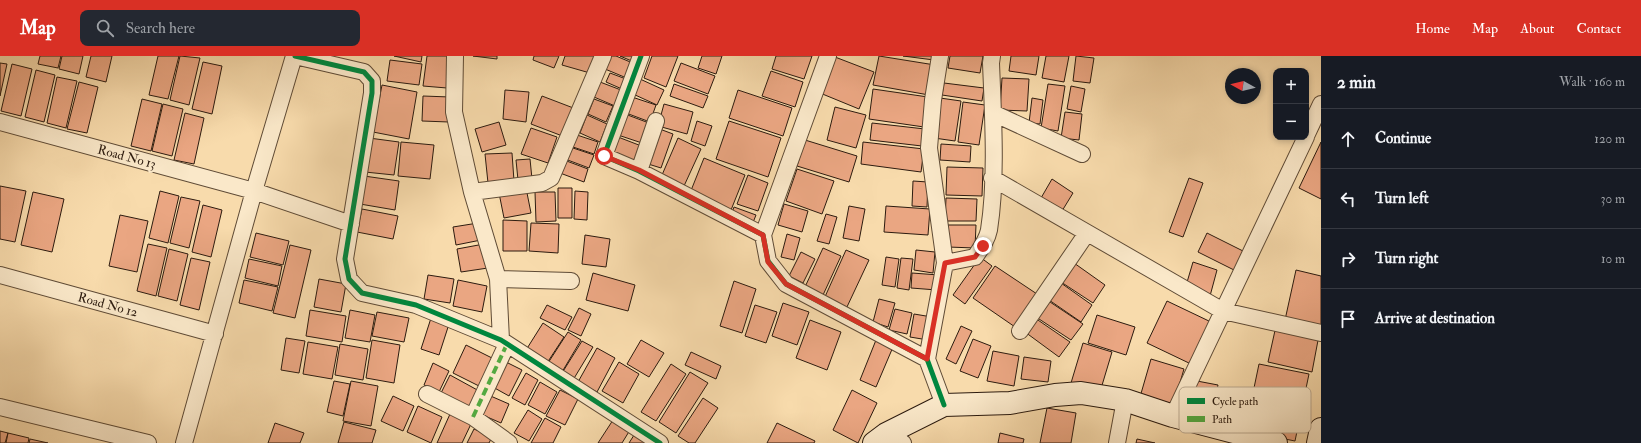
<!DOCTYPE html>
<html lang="en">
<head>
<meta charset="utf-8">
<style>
  :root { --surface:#171b24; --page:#242831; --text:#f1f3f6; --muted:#9ea1a6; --line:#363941; --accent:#d93025 }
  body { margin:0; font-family:"IM FELL Double Pica",serif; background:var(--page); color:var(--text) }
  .controls { position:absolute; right:12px; top:12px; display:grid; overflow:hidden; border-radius:8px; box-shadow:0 2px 6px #0003 }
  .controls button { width:36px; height:36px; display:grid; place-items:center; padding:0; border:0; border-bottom:1px solid var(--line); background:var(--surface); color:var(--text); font:20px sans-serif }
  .compass { position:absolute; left:1225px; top:12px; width:36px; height:36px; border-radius:50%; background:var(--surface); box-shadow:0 2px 6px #0003; rotate:278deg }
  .stop { position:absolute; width:12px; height:12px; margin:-9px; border:3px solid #d93025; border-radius:50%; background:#fff }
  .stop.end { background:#d93025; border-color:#fff; box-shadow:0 1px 4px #0008 }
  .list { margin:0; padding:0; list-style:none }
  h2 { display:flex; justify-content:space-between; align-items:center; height:52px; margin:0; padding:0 16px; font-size:17px }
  h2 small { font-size:13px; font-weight:400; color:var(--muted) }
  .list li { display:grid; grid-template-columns:26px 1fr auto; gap:12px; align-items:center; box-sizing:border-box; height:60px; padding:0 16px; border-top:1px solid var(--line) }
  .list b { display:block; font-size:15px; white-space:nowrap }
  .list em { font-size:13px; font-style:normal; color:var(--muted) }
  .icon { flex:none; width:22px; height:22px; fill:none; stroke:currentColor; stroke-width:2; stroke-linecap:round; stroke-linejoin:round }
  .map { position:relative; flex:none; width:1321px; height:387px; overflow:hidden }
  header { display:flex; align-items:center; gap:24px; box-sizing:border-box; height:56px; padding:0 20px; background:var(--accent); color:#fff }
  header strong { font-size:19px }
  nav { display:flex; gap:22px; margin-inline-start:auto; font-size:14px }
  .search { width:280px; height:36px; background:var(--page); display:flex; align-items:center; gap:10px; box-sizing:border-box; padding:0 14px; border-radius:8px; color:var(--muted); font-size:15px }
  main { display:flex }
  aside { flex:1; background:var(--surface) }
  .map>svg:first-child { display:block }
  .building { fill:#eaa682; stroke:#2c1b0f }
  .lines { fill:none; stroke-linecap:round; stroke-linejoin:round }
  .street-casing { stroke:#5f4b36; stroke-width:18 }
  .secondary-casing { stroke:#2c1b0f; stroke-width:24 }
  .street { stroke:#fae8c9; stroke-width:16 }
  .secondary { stroke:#fae8c9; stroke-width:22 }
  .quiet { stroke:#54a941; stroke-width:4; stroke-dasharray:8 4; stroke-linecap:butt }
  .cycleway-casing { stroke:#fae8c9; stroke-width:8 }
  .cycleway { stroke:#00873e; stroke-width:5 }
  .route { stroke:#d93025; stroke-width:5 }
  .labels { text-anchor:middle; stroke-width:4; stroke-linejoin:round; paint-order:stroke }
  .street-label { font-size:13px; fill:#2c1b0f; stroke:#fae8c9 }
  .key { fill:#fae8c9; stroke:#bcaa91; stroke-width:1 }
  .key-label { font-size:11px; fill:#2c1b0f }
</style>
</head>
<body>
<header>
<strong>Map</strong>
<div class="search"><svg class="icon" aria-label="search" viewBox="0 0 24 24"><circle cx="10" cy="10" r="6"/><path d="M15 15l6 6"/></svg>Search here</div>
<nav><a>Home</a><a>Map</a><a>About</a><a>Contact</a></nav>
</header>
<main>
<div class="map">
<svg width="1321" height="387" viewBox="0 0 1321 387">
  <rect width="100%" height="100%" fill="#f8dbac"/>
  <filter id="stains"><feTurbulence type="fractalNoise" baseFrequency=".005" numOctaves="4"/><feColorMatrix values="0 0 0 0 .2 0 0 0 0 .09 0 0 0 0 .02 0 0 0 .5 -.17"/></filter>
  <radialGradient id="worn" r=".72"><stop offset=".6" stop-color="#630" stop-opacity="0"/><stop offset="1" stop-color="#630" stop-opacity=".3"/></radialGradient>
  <path class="building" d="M40 0H61L58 12 38 8Z
    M62 0H83L79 18 59 13Z
    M91 0H112L106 26 86 21Z
    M158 0H179L168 43 149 39Z
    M180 0 200 2 189 49 170 44Z
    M394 0H422L421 6Z
    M427 0H451L447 32 423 30Z
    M473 0H497V3Z
    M534 0H559L554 12 533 4Z
    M565 0H595L590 17 562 9Z
    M610 0H616L635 8 629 23 605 13Z
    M620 0H637L634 6Z
    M652 0H678L666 31 644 22Z
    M702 0H722L716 18 698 12Z
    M776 0H812L804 23 772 13Z
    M879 0 935 9 929 39 873 29Z
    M903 0H935L934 4Z
    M950 0H983L980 17 948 12Z
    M1011 0H1039L1036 19 1009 15Z
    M1046 0H1069L1064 26 1042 22Z
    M1076 0 1094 2 1090 27 1073 25Z
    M835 1 874 16 859 53 820 37Z
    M390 4 422 8 419 29 387 25Z
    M203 6 222 10 212 58 192 53Z
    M0 7 7 8 0 40Z
    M681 7 715 20 708 38 674 25Z
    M12 8 32 13 21 60 1 55Z
    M36 14 55 19 44 66 25 61Z
    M771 15 803 26 795 51 762 40Z
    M610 17 626 23 622 33 606 26Z
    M57 21 77 25 66 72 47 67Z
    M1002 22 1029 23 1027 55 1000 54Z
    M640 23 664 34 657 49 633 38Z
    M79 26 98 31 87 77 67 73Z
    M600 26 621 34 615 50 594 41Z
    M944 27 984 32 982 45 942 39Z
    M674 28 708 40 703 52 670 40Z
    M1048 28 1065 30 1058 75 1041 72Z
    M382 29 417 36 409 83 373 76Z
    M1071 30 1085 33 1081 56 1067 53Z
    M873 33 928 41 924 71 869 63Z
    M505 34 529 36 526 66 503 63Z
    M738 34 792 52 783 80 729 62Z
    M423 40 450 41 449 66 422 65Z
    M542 40 576 53 565 81 531 68Z
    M632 41 656 49 650 66 626 57Z
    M940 42 961 45 955 85 934 82Z
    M1032 42 1043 44 1040 68 1029 67Z
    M142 43 162 48 151 95 131 90Z
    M594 43 613 50 606 66 588 58Z
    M963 46 985 49 979 89 958 86Z
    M163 48 183 53 172 100 152 95Z
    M664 48 693 56 687 78 658 70Z
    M835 51 866 59 856 92 827 84Z
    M1065 56 1082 58 1079 84 1061 82Z
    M185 57 204 62 194 108 174 104Z
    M625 58 649 67 642 87 618 79Z
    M587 59 607 68 600 86 580 77Z
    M697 65 712 70 705 90 691 85Z
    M729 65 781 82 768 121 716 103Z
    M499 66 506 89 482 96 475 73Z
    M872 67 925 73 922 90 870 84Z
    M531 72 557 81 548 107 521 98Z
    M657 72 673 78 661 112 645 107Z
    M577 79 598 86 594 98 573 91Z
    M618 81 644 91 638 107 611 97Z
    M369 82 399 86 394 119 365 116Z
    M678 82 701 93 684 130 662 119Z
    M805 84 857 100 849 126 797 110Z
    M401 86 434 89 430 123 398 120Z
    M863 86 924 93 921 116 861 108Z
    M1321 86V143L1299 132Z
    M941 88 971 90 970 106 940 104Z
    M570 91 594 99 589 112 565 103Z
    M512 97 514 125 488 127 485 98Z
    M704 102 745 119 731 154 690 137Z
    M530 103 532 123 518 124 516 104Z
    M564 104 588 113 584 126 560 117Z
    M947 111 983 112 982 140 946 139Z
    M797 113 834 125 822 158 786 145Z
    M748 119 768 127 758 155 737 148Z
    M364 120 399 125 395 154 360 148Z
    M1189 122 1203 127 1183 181 1169 176Z
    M1052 123 1073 137 1062 155 1041 142Z
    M913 125 928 126 927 151 912 150Z
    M0 130 26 135 15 186 0 183Z
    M526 132 531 157 504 162 499 137Z
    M558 132H572V162H558Z
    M160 135 179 140 168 187 149 182Z
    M575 135 588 136 587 164 574 163Z
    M33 136 64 143 52 196 21 189Z
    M535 136H555L556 165 536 166Z
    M181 141 200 145 189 192 170 187Z
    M946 142 977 143 976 165H945Z
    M784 148 808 155 802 176 778 169Z
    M203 149 222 154 211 201 192 196Z
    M849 150 865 153 859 185 843 182Z
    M886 150 930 153 928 179 884 176Z
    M734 151 756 159 752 169 730 162Z
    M362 153 398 160 393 183 357 176Z
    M826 158 837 161 829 188 817 185Z
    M120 159 148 165 137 216 109 210Z
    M503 164 527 165V195H503Z
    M478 167 481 184 456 189 453 171Z
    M531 167 559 168 558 197 529 195Z
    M948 169H976L975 192 948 191Z
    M256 177 289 185 283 209 250 201Z
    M1207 177 1243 195 1234 214 1198 196Z
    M787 178 800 182 794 204 781 201Z
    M585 179 610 183 606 211 582 208Z
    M148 188 167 192 156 240 137 235Z
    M484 188 488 212 461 216 457 193Z
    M290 189 311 194 295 262 273 257Z
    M823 192 841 200 823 239 805 231Z
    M169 193 188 198 177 245 158 240Z
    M846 194 869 204 846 253 824 243Z
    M916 194 935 196 933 217 914 214Z
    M801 196 815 203 803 227 789 220Z
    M886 201 899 203 895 231 882 229Z
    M980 201 992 210 965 248 953 239Z
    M191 202 210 206 199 254 180 249Z
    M901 202 913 203 909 234 897 232Z
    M249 203 282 210 278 230 245 222Z
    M1193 206 1217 214 1210 240 1185 233Z
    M1074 207 1105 229 1093 247 1061 226Z
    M995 210 1040 240 1018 273 973 242Z
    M1296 214 1321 220V272L1285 264Z
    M593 217 635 229 628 255 586 244Z
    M912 217 939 219 937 234 911 232Z
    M428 219 454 223 450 247 424 243Z
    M319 223 346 228 341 256 314 251Z
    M244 224 278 231 272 255 239 247Z
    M458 224 487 230 482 256 453 250Z
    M734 225 756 233 742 277 720 270Z
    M1061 227 1092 249 1081 266 1049 244Z
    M879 243 895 247 888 271 873 266Z
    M1047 244 1083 268 1071 284 1036 261Z
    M1167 245 1211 266 1191 308 1147 287Z
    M783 247 809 256 797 289 772 280Z
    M547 249 572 261 565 274 540 262Z
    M755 249 777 256 766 287 745 280Z
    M579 252 591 258 581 280 568 274Z
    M895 253 912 257 907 278 889 274Z
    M310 254 346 260 342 286 306 280Z
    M350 254 375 259 370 286 345 282Z
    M377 256 409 262 404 286 372 280Z
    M914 258 932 261 928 284 910 281Z
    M432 259 450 265 439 299 421 293Z
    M1097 259 1135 271 1126 299 1088 287Z
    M1035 262 1070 286 1059 301 1025 276Z
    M810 264 841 276 827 314 796 302Z
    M543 267 564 281 547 307 526 294Z
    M961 270 972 275 956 308 946 303Z
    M1276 270 1319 279 1312 316 1268 306Z
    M568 276 581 284 562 316 548 307Z
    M286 282 305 285 299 317 281 314Z
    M973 283 991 290 978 322 960 315Z
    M372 284 400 289 394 327 366 322Z
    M641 284 664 297 649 321 627 308Z
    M876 284 893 291 876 331 860 324Z
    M582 285 593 291 573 324 562 317Z
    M308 286 338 291 332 323 303 318Z
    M1083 287 1112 296 1100 336 1071 327Z
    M340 288 368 293 363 324 335 319Z
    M466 289 492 302 479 330 453 317Z
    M597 292 615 302 597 336 578 326Z
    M993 295 1019 300 1014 330 987 325Z
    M691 296 721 310 716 323 685 309Z
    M1024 301 1051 305 1048 326 1021 323Z
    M1151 303 1184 313 1173 350 1140 341Z
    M504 305 522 314 509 340 491 330Z
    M619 306 639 318 623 347 602 335Z
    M433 307 449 315 439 336 424 329Z
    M671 308 686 318 656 365 641 356Z
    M1259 308 1309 318 1295 385 1245 375Z
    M690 316 708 327 676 377 659 366Z
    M526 317 538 324 525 349 512 342Z
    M450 319 481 336 472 353 441 337Z
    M334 325 350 328 343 360 327 356Z
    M351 325 378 330 371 370 343 365Z
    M1197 325 1218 329 1210 366 1190 361Z
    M540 326 557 336 545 358 528 349Z
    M560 334 578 343 565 369 546 360Z
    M852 334 877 347 858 387 833 374Z
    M486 338 509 348 501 367 478 357Z
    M393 340 414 350 403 375 381 365Z
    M703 342 718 352 695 387H689L678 380Z
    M418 350 442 361 431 387 407 376Z
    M1047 352 1076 357 1071 387H1040Z
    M528 354 542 363 529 385 514 377Z
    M450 358 471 368 462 387H437Z
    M545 362 561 371 553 387H531Z
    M613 364 630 374 622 387H598Z
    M344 366 376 374 372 387H338Z
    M275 367 304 377 300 387H268Z
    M777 367 815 385 814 387H767Z
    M474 373 492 381 489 387H467Z
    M0 375 8 377 5 387H0Z
    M636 376 653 387H629Z
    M8 377 29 382 28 387H6Z
    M1000 377 1024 383 1023 387H998Z
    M30 383 48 387H29Z
    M1137 383 1155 387H1136Z"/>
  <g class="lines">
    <g class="street-casing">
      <path id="street" d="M295 0 364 16 372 25V37L345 203 349 223 362 237 416 249 501 284 660 387
        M455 0 454 56 472 136 498 223 501 284
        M641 0 604 100 639 115 763 179 768 205 786 228 927 303 944 349
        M993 57 1082 98
        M0 66 254 135 351 168
        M1306 80 1321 48
        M639 115 656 65
        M992 122 1223 255 1321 277
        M472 136 542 127 551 122 603 0
        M763 179 828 0
        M945 207 975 201C981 192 987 184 989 174 997 123 993 59 991 7L992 0
        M0 219 215 278
        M498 223 571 225
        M1020 275 1087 177
        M927 303 945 207 929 92 933 44 940 0
        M427 338 473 361 509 387
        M0 351 148 387
        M1173 360 1306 81
        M473 361 507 288
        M886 378 903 387
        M184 387 254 135 294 0
        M1117 387 1125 344"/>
    </g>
    <g class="secondary-casing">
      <path id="secondary" d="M874 387 886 378 944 349 1010 347 1055 339 1081 337 1125 344 1173 360 1276 387
        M1318 387 1321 373"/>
    </g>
    <use href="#street" class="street"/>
    <use href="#secondary" class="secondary"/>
    <path class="quiet" d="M473 361 507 288"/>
    <g class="cycleway-casing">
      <path id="cycleway" d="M295 0 364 16 372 25V37L345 203 349 223 362 237 416 249 501 284 660 387
        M641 0 604 100 639 115 763 179 768 205 786 228 927 303 944 349"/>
    </g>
    <use href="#cycleway" class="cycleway"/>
  </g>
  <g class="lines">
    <path class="route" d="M604 100 639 114 763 179 768 206 786 228 927 303 945 207 975 201 983 190"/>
  </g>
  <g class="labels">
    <g class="street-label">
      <text transform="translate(127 100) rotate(15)" y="5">Road No 13</text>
      <text transform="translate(108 248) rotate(15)" y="5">Road No 12</text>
    </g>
  </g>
  <rect x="1179" y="331" width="132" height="46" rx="6" class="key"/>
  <rect x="1187" y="342" width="18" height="6" fill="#00873e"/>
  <rect x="1187" y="360" width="18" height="6" fill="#54a941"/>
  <g class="key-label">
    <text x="1212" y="349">Cycle path</text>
    <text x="1212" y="367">Path</text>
  </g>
  <rect width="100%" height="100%" filter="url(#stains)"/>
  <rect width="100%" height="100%" fill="url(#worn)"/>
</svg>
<div class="controls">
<button>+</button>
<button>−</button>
</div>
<svg class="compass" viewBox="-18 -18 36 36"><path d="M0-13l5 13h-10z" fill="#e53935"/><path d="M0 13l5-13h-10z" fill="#9ea1a6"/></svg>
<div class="stop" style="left:604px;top:100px"></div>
<div class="stop end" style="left:983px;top:190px"></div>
</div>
<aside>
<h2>2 min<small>Walk · 160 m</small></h2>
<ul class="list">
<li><svg class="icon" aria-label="ahead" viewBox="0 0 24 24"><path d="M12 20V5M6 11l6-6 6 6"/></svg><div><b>Continue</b></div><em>120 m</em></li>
<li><svg class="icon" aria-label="left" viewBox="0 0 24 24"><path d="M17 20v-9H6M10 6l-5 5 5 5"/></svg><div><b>Turn left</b></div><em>30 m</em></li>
<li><svg class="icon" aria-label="right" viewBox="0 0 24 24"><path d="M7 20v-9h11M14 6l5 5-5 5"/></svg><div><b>Turn right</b></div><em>10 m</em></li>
<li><svg class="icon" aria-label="arrive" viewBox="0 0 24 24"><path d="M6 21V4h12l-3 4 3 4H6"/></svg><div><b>Arrive at destination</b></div></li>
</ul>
</aside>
</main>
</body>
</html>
